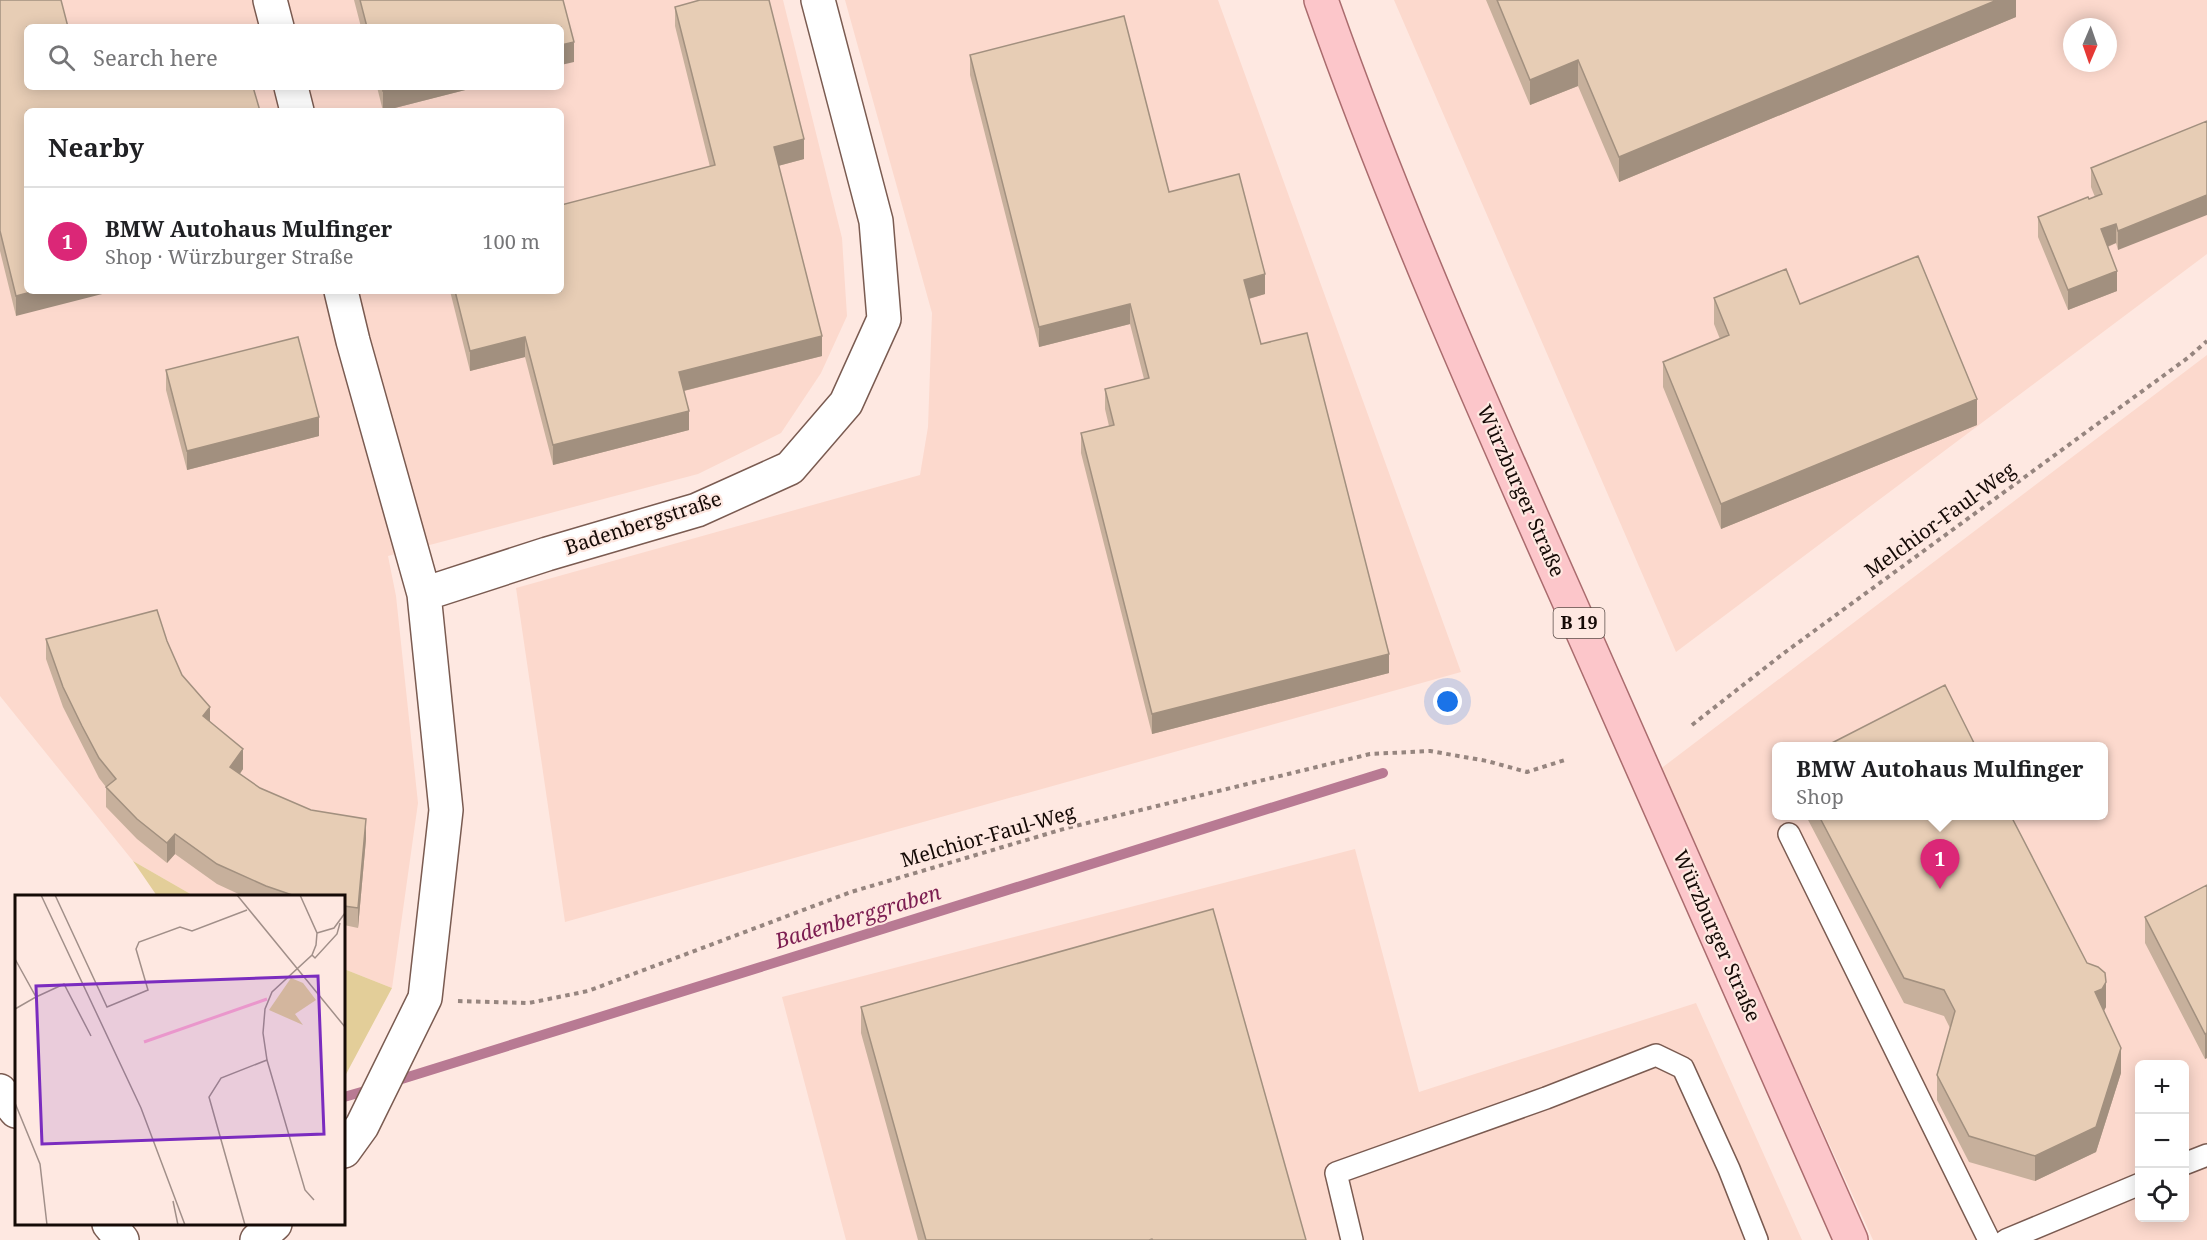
<!DOCTYPE html>
<html lang="en">
<head>
<meta charset="utf-8">
<style>
  :root { --surface:#fff; --page:#f2f2f2; --text:#202124; --muted:#757577; --line:#e0e0e0; --accent:#db2777 }
  body { margin:0; font-family:"Noto Serif",serif; background:var(--page); color:var(--text) }
  .controls { position:absolute; right:18px; bottom:18px; display:grid; overflow:hidden; border-radius:9px; box-shadow:0 3px 15px #0003 }
  .controls button { width:54px; height:54px; display:grid; place-items:center; padding:0; border:0; border-bottom:2px solid var(--line); background:var(--surface); color:var(--text); font:30px sans-serif }
  .compass { position:absolute; left:2063px; top:18px; width:54px; height:54px; border-radius:50%; background:var(--surface); box-shadow:0 3px 15px #0003; rotate:182deg }
  .you { position:absolute; left:1448px; top:702px; width:21px; height:21px; margin:-15px; border:4px solid #fff; border-radius:50%; background:#1a73e8; box-shadow:0 0 0 9px #1a73e833 }
  .badge { display:grid; place-items:center; width:39px; height:39px; border-radius:50%; background:var(--accent); color:#fff; font-size:20px; font-weight:700 }
  .pin { position:absolute; translate:-50% -50px; filter:drop-shadow(0 2px 3px #0008) }
  .pin::after { content:''; position:absolute; top:32px; width:21px; height:18px; background:inherit; clip-path:polygon(0 0,100% 0,50% 100%) }
  .popup { position:absolute; left:1772px; top:742px; width:336px; height:78px; box-sizing:border-box; display:grid; place-content:center; border-radius:9px; background:var(--surface); filter:drop-shadow(0 2px 4px #0005); font-size:20px; white-space:nowrap; color:var(--muted) }
  .popup b { font-size:22px; color:var(--text) }
  .popup::after { content:''; position:absolute; left:50%; top:100%; margin-left:-12px; border:12px solid transparent; border-top-color:var(--surface) }
  .list { margin:0; padding:0; list-style:none }
  h2 { display:flex; justify-content:space-between; align-items:center; height:78px; margin:0; padding:0 24px; font-size:26px }
  h2 small { font-size:20px; font-weight:400; color:var(--muted) }
  .list li { display:grid; grid-template-columns:39px 1fr auto; gap:18px; align-items:center; box-sizing:border-box; height:108px; padding:0 24px; border-top:2px solid var(--line) }
  .list b { display:block; font-size:22px; white-space:nowrap }
  .list p { margin:0; font-size:20px; white-space:nowrap; color:var(--muted) }
  .list em { font-size:20px; font-style:normal; color:var(--muted) }
  .icon { flex:none; width:33px; height:33px; fill:none; stroke:currentColor; stroke-width:2; stroke-linecap:round; stroke-linejoin:round }
  .map { position:relative; flex:none; width:2207px; height:1240px; overflow:hidden }
  .search { position:absolute; background:var(--surface); box-shadow:0 3px 15px #0003; left:24px; top:24px; width:540px; height:66px; display:flex; align-items:center; gap:15px; box-sizing:border-box; padding:0 21px; border-radius:9px; color:var(--muted); font-size:22px }
  .panel { position:absolute; background:var(--surface); box-shadow:0 3px 15px #0003; left:24px; top:108px; width:540px; height:186px; border-radius:9px }
  .map>svg:first-child { display:block }
  .built { fill:#fcd9cd; fill-rule:evenodd }
  .green { fill:#e3ce99 }
  .lines { fill:none; stroke-linecap:round; stroke-linejoin:round }
  .stream { stroke:#b87a93; stroke-width:10 }
  .lane-casing { stroke:#7a5b51; stroke-width:24 }
  .street-casing { stroke:#7a5b51; stroke-width:36 }
  .secondary-casing { stroke:#7a5b51; stroke-width:36 }
  .primary-casing { stroke:#aa6c6e; stroke-width:36 }
  .path { stroke:#96857f; stroke-width:4; stroke-dasharray:4.5 4.5; stroke-linecap:butt }
  .lane { stroke:#fff; stroke-width:21 }
  .street { stroke:#fff; stroke-width:33 }
  .secondary { stroke:#fff; stroke-width:33 }
  .primary { stroke:#fcc6ca; stroke-width:33 }
  .wall { fill:#c7b09c }
  .shaded-wall { fill:#a2907f }
  .building { fill:#e7cdb5; stroke:#a2907f; stroke-width:1.5 }
  .labels { text-anchor:middle; stroke-width:4.5; stroke-linejoin:round; paint-order:stroke }
  .shield { fill:#fee8e1; stroke:#5b4d48; stroke-width:1.5 }
  .shield-label { font-size:18px; font-weight:bold; fill:#150a06 }
  .street-label { font-size:20px; fill:#150a06; stroke:#fee8e1 }
  .water-label { font-size:21px; font-style:italic; fill:#7c1d51; stroke:#fee8e1 }
  .inset-river { fill:none; stroke:#feaacf; stroke-width:3 }
  .inset-road { fill:none; stroke:#a18f89; stroke-width:1.5 }
  .view { fill:#7b2cbf; fill-opacity:0.15; stroke:#7b2cbf; stroke-width:3 }
  .inset-edge { fill:none; stroke:#150a06; stroke-width:3 }
</style>
</head>
<body>
<div class="map">
<svg width="2207" height="1240" viewBox="0 0 2207 1240">
  <rect width="100%" height="100%" fill="#fee8e1"/>
  <path class="built" d="M0 0H783L842 238 847 316 821 373 781 433 698 474 388 556 396 596 418 803 392 988 344 969V896H194L133 861 0 696ZM27 27H561V87H27ZM27 111H561V291H27Z
    M845 0H1218L1461 672 565 922 516 588 920 475 928 427 932 313Z
    M1394 0H2207V254L1676 652ZM2072 27H2108V63H2072Z
    M2207 355V1240H1873L1659 770ZM1776 746H2104V816H1776ZM2140 1064H2184V1218H2140Z
    M1355 849 1419 1092 1696 1003 1802 1240H846L782 997Z"/>
  <path class="green" d="M133 861 194 896H157Z
    M344 969 392 988 344 1078Z"/>
  <g class="lines">
    <path class="stream" d="M392 1082 1383 773
      M344 1097 372 1089"/>
    <g class="lane-casing">
      <path id="lane" d="M1789 834 1989 1240
        M2184 1164 2207 1155
        M1352 1240 1336 1173 1546 1098 1656 1055 1683 1068 1729 1169 1757 1240
        M2006 1240 2140 1184"/>
    </g>
    <g class="street-casing">
      <path id="street" d="M270 0 277 27
        M291 87 297 111
        M341 291 353 341 424 594 446 810 425 998 362 1126 344 1151
        M424 594 547 554 697 510 790 468 846 403 884 319 876 221 818 0
        M257 1240 275 1224"/>
    </g>
    <g class="secondary-casing">
      <path id="secondary" d="M0 1091 16 1111
        M109 1224 122 1240"/>
    </g>
    <g class="primary-casing">
      <path id="primary" d="M1321 0C1393 205 1481 403 1569 601 1663 814 1757 1027 1851 1240"/>
    </g>
    <path class="path" d="M1692 725 1784 653 2189 357 2207 341
      M458 1001 529 1003 588 991 851 892 1067 828 1370 754 1430 751 1487 761 1527 772 1568 759"/>
    <use href="#lane" class="lane"/>
    <use href="#street" class="street"/>
    <use href="#secondary" class="secondary"/>
    <use href="#primary" class="primary"/>
  </g>
  <path class="wall" d="M0 0 27 87V111L16 316 0 251Z
    M354 0H563L574 62 561 27H361Z
    M1486 0H2016V17L1619 182 1578 86 1530 105Z
    M675 7 804 159 778 166 822 356 684 391 689 430 553 465 525 357 470 371 450 291H561L710 167 675 26Z
    M970 55 1169 192 1265 294 1249 299 1261 344 1389 673 1152 734 1081 453V433L1109 426 1105 409V389L1144 379 1130 324 1039 347 970 75Z
    M377 87H477L383 111Z
    M2207 121 2118 250 2116 243 2108 247 2117 291 2068 310 2038 237V217L2095 197 2091 187V168Z
    M1714 298 1800 304 1977 425 1721 529 1663 387V362L1720 339 1714 324Z
    M166 370 319 436 187 470 166 390Z
    M46 639 167 641 182 675 210 722 243 769 240 774 260 788 366 839 358 928 344 925V897H245L217 884 175 854 167 863 137 839 106 807V787L99 778 63 707 46 659Z
    M1806 816H2011L2106 1007 2104 1011 2121 1073 2096 1152 2035 1181 1969 1162 1937 1100V1075L1950 1028 1944 1016 1904 1003Z
    M2207 885V1058L2205 1059 2145 943V917Z
    M861 1007 1306 1240H918L861 1033Z"/>
  <path class="shaded-wall" d="M1997 0H2016V17L1619 182V157Z
    M574 42V62L561 65V45Z
    M1578 60V86L1530 105V80Z
    M400 87H477L383 111V91Z
    M804 139V159L774 167V147Z
    M2207 195V215L2118 250V231Z
    M2116 224V243L2101 249V229Z
    M2117 271V291L2068 310V290Z
    M1265 274V294L1244 300V280Z
    M35 291H114L16 316V296Z
    M1130 304V324L1039 347V327Z
    M822 336V356L679 392V372Z
    M525 337V357L470 371V351Z
    M1977 399V425L1721 529V504Z
    M689 411V430L553 465V445Z
    M319 417V436L187 470V451Z
    M1389 654V673L1152 734V714Z
    M210 707V726L203 716Z
    M243 749V769L230 787V767Z
    M366 819V839L358 928V908Z
    M175 834V854L167 863V843Z
    M2106 982V1007L2102 1014 2095 992Z
    M2207 1033V1058L2205 1059V1034Z
    M2121 1048V1073L2096 1152 2035 1181V1156Z"/>
  <path class="building" d="M0 0H61L68 27H27V87H253L260 111H27V291H35L16 296 0 231Z
    M360 0H563L574 42 561 45V27H367Z
    M700 0H769L804 139 774 147 822 336 679 372 689 411 553 445 525 337 470 351 455 291H561V205L715 165 675 7Z
    M1497 0H1997L1619 157 1578 60 1530 80Z
    M1124 16 1169 192 1239 174 1265 274 1244 280 1261 344 1307 333 1389 654 1152 714 1081 433 1114 425 1105 389 1149 378 1130 304 1039 327 970 55Z
    M382 87H400L383 91Z
    M2207 121V195L2118 231 2116 224 2101 229 2117 271 2068 290 2038 217 2088 197 2089 199 2102 194 2091 168Z
    M1918 256 1977 399 1721 504 1663 362 1729 335 1714 298 1786 269 1800 304Z
    M298 337 319 417 187 451 166 370Z
    M157 610 167 641 182 675 210 707 203 716 243 749 230 767 260 788 311 810 366 819 358 908 344 906V897H298L266 886 217 864 175 834 167 843 137 819 106 787 116 779 99 758 82 726 63 687 46 639Z
    M1945 685 1976 747H1824Z
    M1819 816H2011L2087 963 2098 967 2105 973 2106 982 2102 989 2095 992 2121 1048 2096 1127 2035 1156 1969 1136 1937 1075 1955 1011 1944 990 1904 978Z
    M2207 885V1033L2205 1034 2145 917Z
    M1213 909 1306 1240H1153L1152 1239 1149 1240H926L861 1007Z"/>
  <g class="labels">
    <rect class="shield" x="1553.5" y="608" width="51" height="30" rx="4.5"/>
    <g class="shield-label">
      <text x="1579" y="629">B 19</text>
    </g>
    <g class="street-label">
      <text transform="translate(1521 491) rotate(66)" y="7">Würzburger Straße</text>
      <text transform="translate(1940 520) rotate(-36)" y="7">Melchior-Faul-Weg</text>
      <text transform="translate(643 523) rotate(-18)" y="7">Badenbergstraße</text>
      <text transform="translate(988 836) rotate(-16)" y="7">Melchior-Faul-Weg</text>
      <text transform="translate(1717 936) rotate(66)" y="7">Würzburger Straße</text>
    </g>
    <g class="water-label">
      <text transform="translate(858 917) rotate(-17)" y="7">Badenberggraben</text>
    </g>
  </g>
  <g transform="translate(15 895)">
    <rect width="330" height="330" fill="#fee8e1"/>
    <path d="M276 83 288 88 301 105 280 119 288 130 254 115Z" fill="#e3ce99"/>
    <path class="inset-river" d="M129 147 252 104"/>
    <path class="inset-road" d="M26 0 126 213 170 330M40 0 92 112 133 95 121 54 124 47 165 32 177 36 232 15M222 0 330 132M285 0 302 38 301 50 297 60 257 97 250 114 248 138 252 165 290 295 299 305M302 38 319 33 330 18M297 60 300 63 322 39 325 28M0 64 21 102 0 114M21 102 49 89 76 141M0 208 25 269 32 330M158 306 163 330M230 330 194 202 206 183 252 165"/>
    <path class="view" d="M303 81 309 239 27 249 21 91Z"/>
    <rect width="330" height="330" class="inset-edge"/>
  </g>
</svg>
<div class="controls">
<button>+</button>
<button>−</button>
<button><svg class="icon" aria-label="locate" viewBox="0 0 24 24"><circle cx="12" cy="12" r="6"/><path d="M12 2v4M12 18v4M2 12h4M18 12h4"/></svg></button>
</div>
<svg class="compass" viewBox="-18 -18 36 36"><path d="M0-13l5 13h-10z" fill="#e53935"/><path d="M0 13l5-13h-10z" fill="#757577"/></svg>
<div class="you"></div>
<div class="pin badge" style="left:1940px;top:889px">1</div>
<div class="popup"><b>BMW Autohaus Mulfinger</b>Shop</div>
<div class="search"><svg class="icon" aria-label="search" viewBox="0 0 24 24"><circle cx="10" cy="10" r="6"/><path d="M15 15l6 6"/></svg>Search here</div>
<section class="panel">
<h2>Nearby<small></small></h2>
<ul class="list">
<li><span class="badge">1</span><div><b>BMW Autohaus Mulfinger</b><p>Shop · Würzburger Straße</p></div><em>100 m</em></li>
</ul>
</section>
</div>
</body>
</html>
